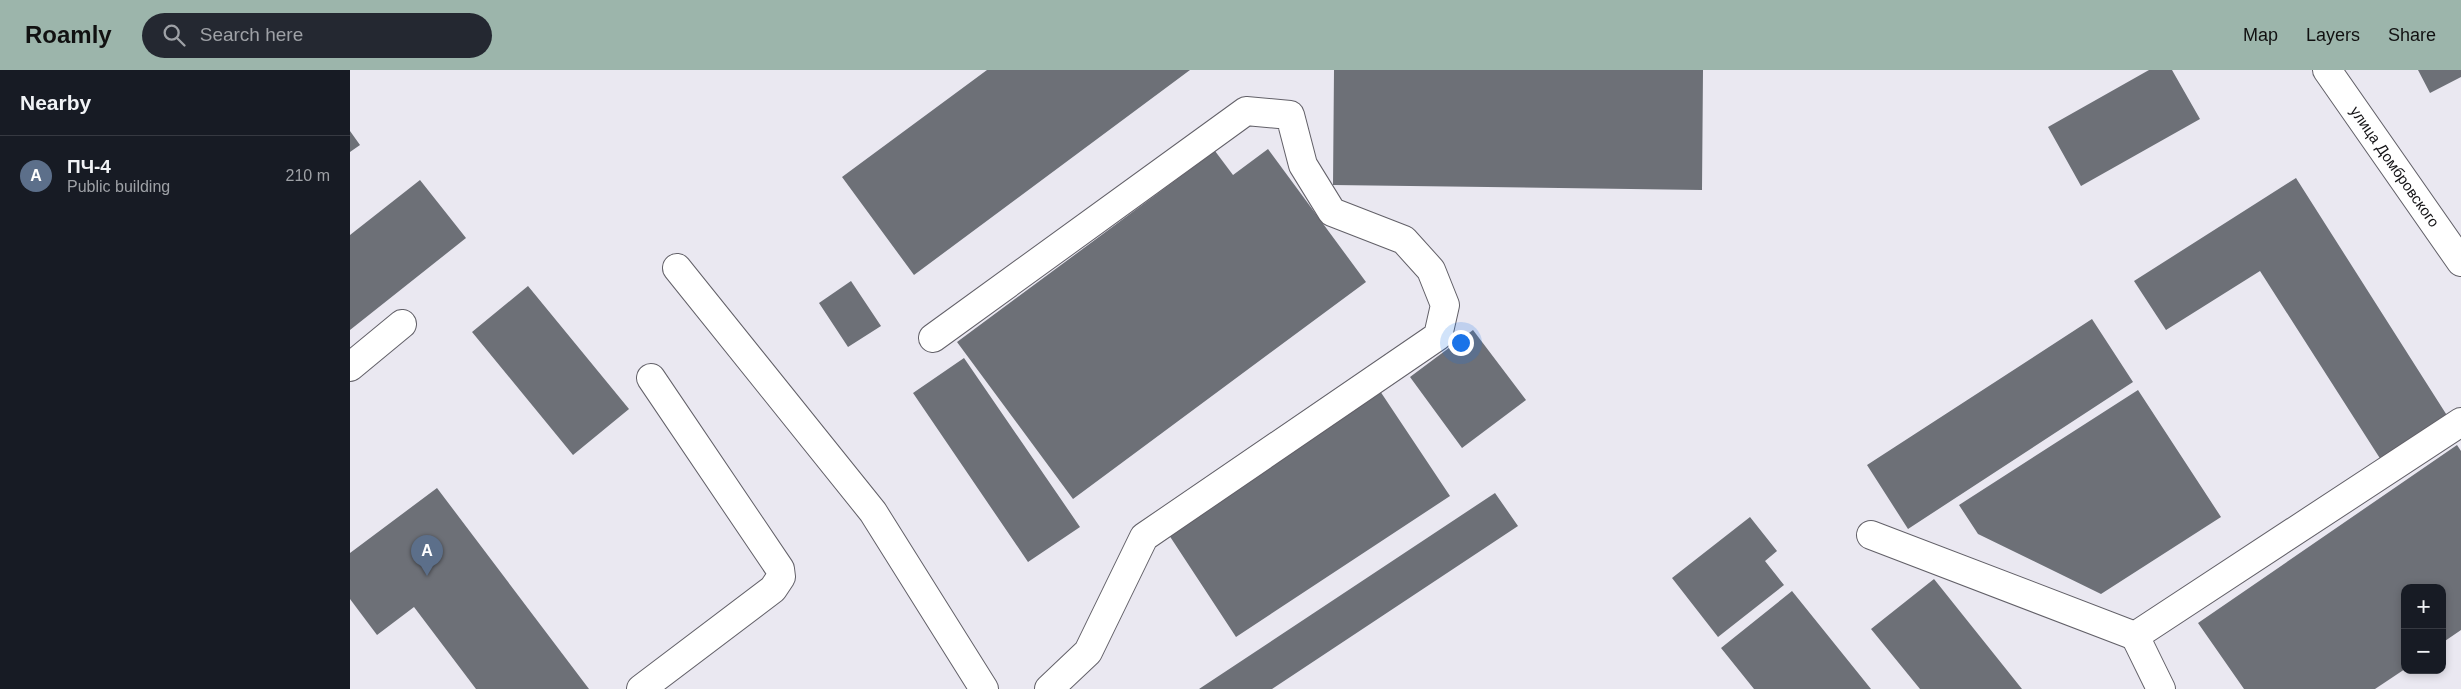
<!DOCTYPE html>
<html lang="en">
<head>
<meta charset="utf-8">
<style>
  :root { --surface:#171b24; --page:#242831; --text:#f1f3f6; --muted:#9ea1a6; --line:#363941; --accent:#9cb5ab }
  body { margin:0; font-family:Helvetica,sans-serif; background:var(--page); color:var(--text) }
  .controls { position:absolute; right:15px; bottom:15px; display:grid; overflow:hidden; border-radius:10px; box-shadow:0 2px 8px #0003 }
  .controls button { width:45px; height:45px; display:grid; place-items:center; padding:0; border:0; border-bottom:1px solid var(--line); background:var(--surface); color:var(--text); font:25px sans-serif }
  .you { position:absolute; left:1110px; top:272px; width:18px; height:18px; margin:-12px; border:4px solid #fff; border-radius:50%; background:#1a73e8; box-shadow:0 0 0 8px #1a73e833 }
  .badge { display:grid; place-items:center; width:32px; height:32px; border-radius:50%; background:var(--accent); color:#fff; font-size:16px; font-weight:700 }
  .pin { position:absolute; translate:-50% -41px; filter:drop-shadow(0 1px 2px #0008) }
  .pin::after { content:''; position:absolute; top:26px; width:18px; height:15px; background:inherit; clip-path:polygon(0 0,100% 0,50% 100%) }
  .list { margin:0; padding:0; list-style:none }
  h2 { display:flex; justify-content:space-between; align-items:center; height:65px; margin:0; padding:0 20px; font-size:21px }
  h2 small { font-size:16px; font-weight:400; color:var(--muted) }
  .list li { display:grid; grid-template-columns:32px 1fr auto; gap:15px; align-items:center; box-sizing:border-box; height:80px; padding:0 20px; border-top:1px solid var(--line) }
  .list b { display:block; font-size:19px; white-space:nowrap }
  .list p { margin:0; font-size:16px; white-space:nowrap; color:var(--muted) }
  .list em { font-size:16px; font-style:normal; color:var(--muted) }
  .icon { flex:none; width:28px; height:28px; fill:none; stroke:currentColor; stroke-width:2; stroke-linecap:round; stroke-linejoin:round }
  .map { position:relative; flex:none; width:2111px; height:619px; overflow:hidden }
  header { display:flex; align-items:center; gap:30px; box-sizing:border-box; height:70px; padding:0 25px; background:var(--accent); color:#111 }
  header strong { font-size:24px }
  nav { display:flex; gap:28px; margin-inline-start:auto; font-size:18px }
  .search { width:350px; height:45px; background:var(--page); display:flex; align-items:center; gap:12px; box-sizing:border-box; padding:0 18px; border-radius:28px; color:var(--muted); font-size:19px }
  main { display:flex }
  aside { flex:1; background:var(--surface) }
  .map>svg:first-child { display:block }
  .building { fill:#6d7077 }
  .lines { fill:none; stroke-linecap:round; stroke-linejoin:round }
  .minor-casing { stroke:#626068; stroke-width:30 }
  .minor { stroke:#fff; stroke-width:28 }
  .labels { text-anchor:middle; stroke-width:4; stroke-linejoin:round; paint-order:stroke }
  .street-label { font-size:15px; fill:#141316; stroke:#f7f5fe }
</style>
</head>
<body>
<header>
<strong>Roamly</strong>
<div class="search"><svg class="icon" aria-label="search" viewBox="0 0 24 24"><circle cx="10" cy="10" r="6"/><path d="M15 15l6 6"/></svg>Search here</div>
<nav><a>Map</a><a>Layers</a><a>Share</a></nav>
</header>
<main>
<aside>
<h2>Nearby<small></small></h2>
<ul class="list">
<li><span class="badge" style="background:#5c6f8a">A</span><div><b>ПЧ-4</b><p>Public building</p></div><em>210 m</em></li>
</ul>
</aside>
<div class="map">
<svg width="2111" height="619" viewBox="0 0 2111 619">
  <rect width="100%" height="100%" fill="#eae8f1"/>
  <path class="building" d="M637 0H840L564 205 492 107Z
    M984 0H1353L1352 120 983 115Z
    M1799 0H1822L1850 49 1731 116 1698 57Z
    M2068 0H2111V7L2080 23Z
    M0 61 10 75 0 82Z
    M918 79 1016 212 723 429 607 272 865 81 883 105Z
    M1946 108 2098 347 2031 390 1910 201 1816 260 1784 211Z
    M70 110 116 168 0 260V165Z
    M501 211 531 256 498 277 469 233Z
    M178 216 279 339 223 385 122 262Z
    M1742 249 1783 312 1558 459 1517 395Z
    M1123 260 1176 330 1112 378 1060 307Z
    M614 288 730 457 678 492 563 323Z
    M1788 320 1871 447 1751 524 1628 464 1609 435Z
    M1030 321 1100 426 886 567 817 462Z
    M2107 375 2111 381V560L2092 573V518H2055V599L2025 619H1894L1848 553Z
    M87 418 239 619H126L64 537 27 565 0 529V483Z
    M1145 423 1168 456 922 619H849Z
    M1400 447 1427 481 1415 491 1434 515 1368 567 1322 508Z
    M1584 509 1672 619H1570L1521 559Z
    M1442 521 1521 619H1404L1371 578Z"/>
  <g class="lines">
    <g class="minor-casing">
      <g id="minor">
        <path id="s1" d="M1977 0 2111 192"/>
        <path d="M327 198 523 442 634 619"/>
        <path d="M583 268 896 41 940 45 953 95 982 142 1054 170 1081 200 1095 235 1088 266 794 467 738 582 699 619"/>
        <path d="M0 297 52 254"/>
        <path d="M1521 465 1785 566 2111 352"/>
        <path d="M1785 566 1811 619"/>
        <path d="M291 619 423 519 431 507 430 499 301 308"/>
      </g>
    </g>
    <use href="#minor" class="minor"/>
  </g>
  <g class="labels">
    <g class="street-label">
      <text dy="5" stroke="none"><textPath href="#s1" startOffset="118">улица Домбровского</textPath></text>
    </g>
  </g>
</svg>
<div class="controls">
<button>+</button>
<button>−</button>
</div>
<div class="you"></div>
<div class="pin badge" style="left:77px;top:506px;background:#5c6f8a">A</div>
</div>
</main>
</body>
</html>
